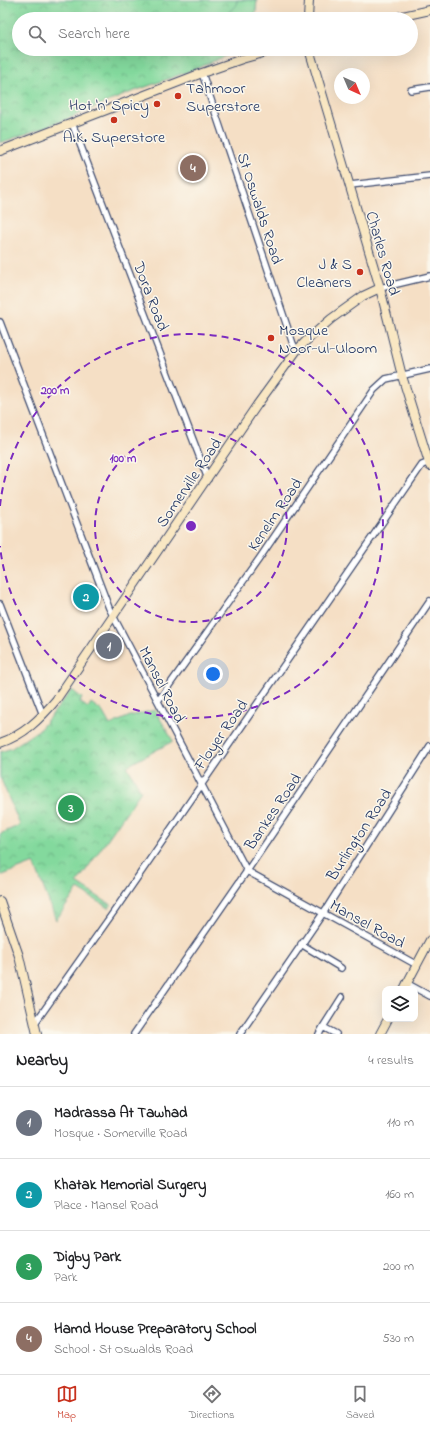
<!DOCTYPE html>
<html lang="en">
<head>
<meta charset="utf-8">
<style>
  :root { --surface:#fff; --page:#f2f2f2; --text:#202124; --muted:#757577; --line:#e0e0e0; --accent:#c8321e }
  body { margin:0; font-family:"Indie Flower",sans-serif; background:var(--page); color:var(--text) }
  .controls { position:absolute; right:12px; bottom:12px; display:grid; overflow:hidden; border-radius:8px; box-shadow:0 4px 16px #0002 }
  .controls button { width:36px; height:36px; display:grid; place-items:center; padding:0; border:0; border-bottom:1px solid var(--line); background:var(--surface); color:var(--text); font:20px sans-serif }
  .compass { position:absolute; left:334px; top:68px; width:36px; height:36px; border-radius:50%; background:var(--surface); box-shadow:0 4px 16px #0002; rotate:136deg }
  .you { position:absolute; left:213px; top:674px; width:14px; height:14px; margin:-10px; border:3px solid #fff; border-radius:50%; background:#1a73e8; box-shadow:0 0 0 6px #1a73e833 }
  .badge { display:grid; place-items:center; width:26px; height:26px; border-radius:50%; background:var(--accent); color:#fff; font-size:13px; font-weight:700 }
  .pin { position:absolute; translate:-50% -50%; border:2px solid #fff; box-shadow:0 1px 4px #0006 }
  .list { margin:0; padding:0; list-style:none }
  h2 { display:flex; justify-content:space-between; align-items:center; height:52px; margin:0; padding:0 16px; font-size:17px }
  h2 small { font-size:13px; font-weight:400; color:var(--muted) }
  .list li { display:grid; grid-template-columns:26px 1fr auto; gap:12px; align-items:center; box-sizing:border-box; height:72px; padding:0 16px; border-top:1px solid var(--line) }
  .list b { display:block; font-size:15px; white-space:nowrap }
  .list p { margin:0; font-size:13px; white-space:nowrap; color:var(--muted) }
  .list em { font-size:13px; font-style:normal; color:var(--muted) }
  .icon { flex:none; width:22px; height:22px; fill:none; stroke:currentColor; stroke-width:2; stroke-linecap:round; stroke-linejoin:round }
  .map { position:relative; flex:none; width:430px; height:1034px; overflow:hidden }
  .search { position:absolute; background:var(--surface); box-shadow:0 4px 16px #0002; left:12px; right:12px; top:12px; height:44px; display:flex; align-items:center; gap:10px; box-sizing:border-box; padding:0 14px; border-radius:22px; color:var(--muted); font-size:15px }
  .sheet { height:340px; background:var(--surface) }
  nav { display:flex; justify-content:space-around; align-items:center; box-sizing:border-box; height:56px; border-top:1px solid var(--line); background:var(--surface); font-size:11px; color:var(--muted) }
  nav a { display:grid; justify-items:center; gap:2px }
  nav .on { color:var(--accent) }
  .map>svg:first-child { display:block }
  .park { fill:url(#park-crowns); stroke:#4f847e }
  .garden { fill:#83d99d; stroke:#4f847e }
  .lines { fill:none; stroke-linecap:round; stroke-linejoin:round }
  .street-casing { stroke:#3c496d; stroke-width:8 }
  .secondary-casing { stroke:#3c496d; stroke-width:10 }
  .street { stroke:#fff; stroke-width:5.5 }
  .secondary { stroke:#f9e7c3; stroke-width:8 }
  .ring { fill:none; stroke:#7b2cbf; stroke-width:2; stroke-dasharray:7 5 }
  .poi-dot { fill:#c8321e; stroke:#fbf7ec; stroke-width:1.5 }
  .labels { text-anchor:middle; stroke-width:3; stroke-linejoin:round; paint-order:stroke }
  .poi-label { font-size:16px; fill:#1b2f5e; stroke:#fbf7ec; text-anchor:start }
  .street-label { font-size:16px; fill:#1b2f5e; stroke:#fbf7ec }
  .centre { fill:#7b2cbf; stroke:#fbf7ec; stroke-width:2 }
  .ring-label { font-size:12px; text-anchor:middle; font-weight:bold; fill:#7b2cbf; stroke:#fbf7ec; stroke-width:3; stroke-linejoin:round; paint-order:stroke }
</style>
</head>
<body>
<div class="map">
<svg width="430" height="1034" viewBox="0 0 430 1034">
  <defs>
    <pattern id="park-crowns" width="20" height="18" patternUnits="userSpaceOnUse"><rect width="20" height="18" fill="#83d99d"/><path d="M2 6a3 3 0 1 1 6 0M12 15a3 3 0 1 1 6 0" fill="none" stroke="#6ab083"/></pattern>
  </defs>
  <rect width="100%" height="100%" fill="#fbf7ec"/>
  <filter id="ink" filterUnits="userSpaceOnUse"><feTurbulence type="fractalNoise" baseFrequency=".025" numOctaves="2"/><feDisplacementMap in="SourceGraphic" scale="8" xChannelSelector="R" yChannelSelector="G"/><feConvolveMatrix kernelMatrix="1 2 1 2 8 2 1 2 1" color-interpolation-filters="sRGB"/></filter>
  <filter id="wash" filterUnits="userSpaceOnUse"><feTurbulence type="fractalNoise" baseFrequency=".012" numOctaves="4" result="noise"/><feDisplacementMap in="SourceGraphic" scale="16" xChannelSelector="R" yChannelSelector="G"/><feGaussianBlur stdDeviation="0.9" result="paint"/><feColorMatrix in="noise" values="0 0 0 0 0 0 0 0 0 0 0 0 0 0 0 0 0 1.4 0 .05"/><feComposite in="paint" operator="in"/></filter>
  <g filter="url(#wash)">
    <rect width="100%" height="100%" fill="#f5dfc5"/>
    <path class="park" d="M0 0H257L255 19H19V49H241L198 68 129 93 67 119 0 143Z
      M72 690 82 698 80 702 88 708 91 703 102 711 110 725 130 716 155 710 173 741 127 766 141 791 77 883 111 905 109 908 78 889 56 920 34 863 0 876V834L20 825 0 777V752L12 748 40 729Z"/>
    <path class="garden" d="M237 0H257L255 19H229L225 15 236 6Z"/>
  </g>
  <g filter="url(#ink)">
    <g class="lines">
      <g class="street-casing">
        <path id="street" d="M202 73 293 344 297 350
          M411 90 430 87
          M72 123 208 479
          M350 185 430 176
          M380 288 430 276
          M0 322 109 608 247 871 417 965
          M0 604 43 715
          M158 701 259 559 374 390 386 379 430 369
          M301 944 341 968
          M406 983 430 996
          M35 1023 115 910 422 465 430 462
          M323 1027 342 997
          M134 1034 247 871 430 601
          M240 1034 328 906 430 746
          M319 1034 323 1027 336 1034"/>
      </g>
      <g class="secondary-casing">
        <path id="secondary" d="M308 19 309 0
          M389 19 430 10
          M309 49 380 288 402 376 430 466
          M0 151 202 73 242 59 277 49
          M0 743C24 735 40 719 56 700L257 405 297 350 306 341 331 319 363 296 380 288
          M0 901 19 956 37 1034
          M404 989 430 940
          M380 1034 388 1019"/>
      </g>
      <use href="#street" class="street"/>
      <use href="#secondary" class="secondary"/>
    </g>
  </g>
  <g class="ring">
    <circle cx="191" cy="526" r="96"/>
    <path d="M0 506A192 192 0 1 1 0 546"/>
  </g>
  <g class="poi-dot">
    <circle cx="178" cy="96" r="4"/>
    <circle cx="157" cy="104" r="4"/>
    <circle cx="114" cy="120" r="4"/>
    <circle cx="360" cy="272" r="4"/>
    <circle cx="271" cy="338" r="4"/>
  </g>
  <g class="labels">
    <g class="poi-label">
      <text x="186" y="93">Tahmoor<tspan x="186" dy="18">Superstore</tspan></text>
      <text x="149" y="110" text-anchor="end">Hot 'n' Spicy</text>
      <text x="114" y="142" text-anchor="middle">A.K. Superstore</text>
      <text x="352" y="269" text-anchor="end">J &amp; S<tspan x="352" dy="18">Cleaners</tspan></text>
      <text x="279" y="335">Mosque<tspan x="279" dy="18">Noor-ul-Uloom</tspan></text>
    </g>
    <g class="street-label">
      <text transform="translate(261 208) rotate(72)" y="6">St Oswalds Road</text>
      <text transform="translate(384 253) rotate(74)" y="6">Charles Road</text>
      <text transform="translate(152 296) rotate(69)" y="6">Dora Road</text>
      <text transform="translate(188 482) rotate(-56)" y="6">Somerville Road</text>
      <text transform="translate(274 514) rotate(-56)" y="6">Kenelm Road</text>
      <text transform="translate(163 684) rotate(63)" y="6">Mansel Road</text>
      <text transform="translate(220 734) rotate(-55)" y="6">Floyer Road</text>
      <text transform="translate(272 811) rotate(-56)" y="6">Bankes Road</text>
      <text transform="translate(358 834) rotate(-57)" y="6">Burlington Road</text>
      <text transform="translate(368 923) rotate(29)" y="6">Mansel Road</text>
    </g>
  </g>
  <circle cx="191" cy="526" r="6" class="centre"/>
  <g class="ring-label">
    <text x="55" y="394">200 m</text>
    <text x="123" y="462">100 m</text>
  </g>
</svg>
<div class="controls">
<button><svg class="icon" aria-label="layers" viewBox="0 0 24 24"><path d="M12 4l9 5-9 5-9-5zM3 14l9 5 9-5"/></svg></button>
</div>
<svg class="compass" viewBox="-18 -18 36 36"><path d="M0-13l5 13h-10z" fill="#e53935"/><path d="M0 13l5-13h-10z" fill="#757577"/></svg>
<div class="you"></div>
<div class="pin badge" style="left:109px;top:646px;background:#6b7280">1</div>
<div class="pin badge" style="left:86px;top:597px;background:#0f9aa8">2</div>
<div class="pin badge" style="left:71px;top:808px;background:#2e9e5b">3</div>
<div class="pin badge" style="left:193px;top:168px;background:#8d6e63">4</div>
<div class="search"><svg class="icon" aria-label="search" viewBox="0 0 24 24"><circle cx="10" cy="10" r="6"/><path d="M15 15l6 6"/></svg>Search here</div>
</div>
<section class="sheet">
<h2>Nearby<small>4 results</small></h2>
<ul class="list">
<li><span class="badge" style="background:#6b7280">1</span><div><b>Madrassa At Tawhad</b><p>Mosque · Somerville Road</p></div><em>110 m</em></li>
<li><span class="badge" style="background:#0f9aa8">2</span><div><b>Khatak Memorial Surgery</b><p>Place · Mansel Road</p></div><em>160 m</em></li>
<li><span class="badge" style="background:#2e9e5b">3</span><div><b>Digby Park</b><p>Park</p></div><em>200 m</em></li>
<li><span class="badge" style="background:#8d6e63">4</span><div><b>Hamd House Preparatory School</b><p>School · St Oswalds Road</p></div><em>530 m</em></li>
</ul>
</section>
<nav>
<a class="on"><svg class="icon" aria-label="map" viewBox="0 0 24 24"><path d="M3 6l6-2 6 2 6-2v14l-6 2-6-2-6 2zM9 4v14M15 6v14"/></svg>Map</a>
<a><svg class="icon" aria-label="directions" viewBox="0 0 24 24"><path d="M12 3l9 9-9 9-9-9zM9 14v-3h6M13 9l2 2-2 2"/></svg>Directions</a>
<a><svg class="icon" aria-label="saved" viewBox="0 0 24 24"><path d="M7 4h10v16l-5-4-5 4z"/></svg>Saved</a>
</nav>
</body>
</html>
